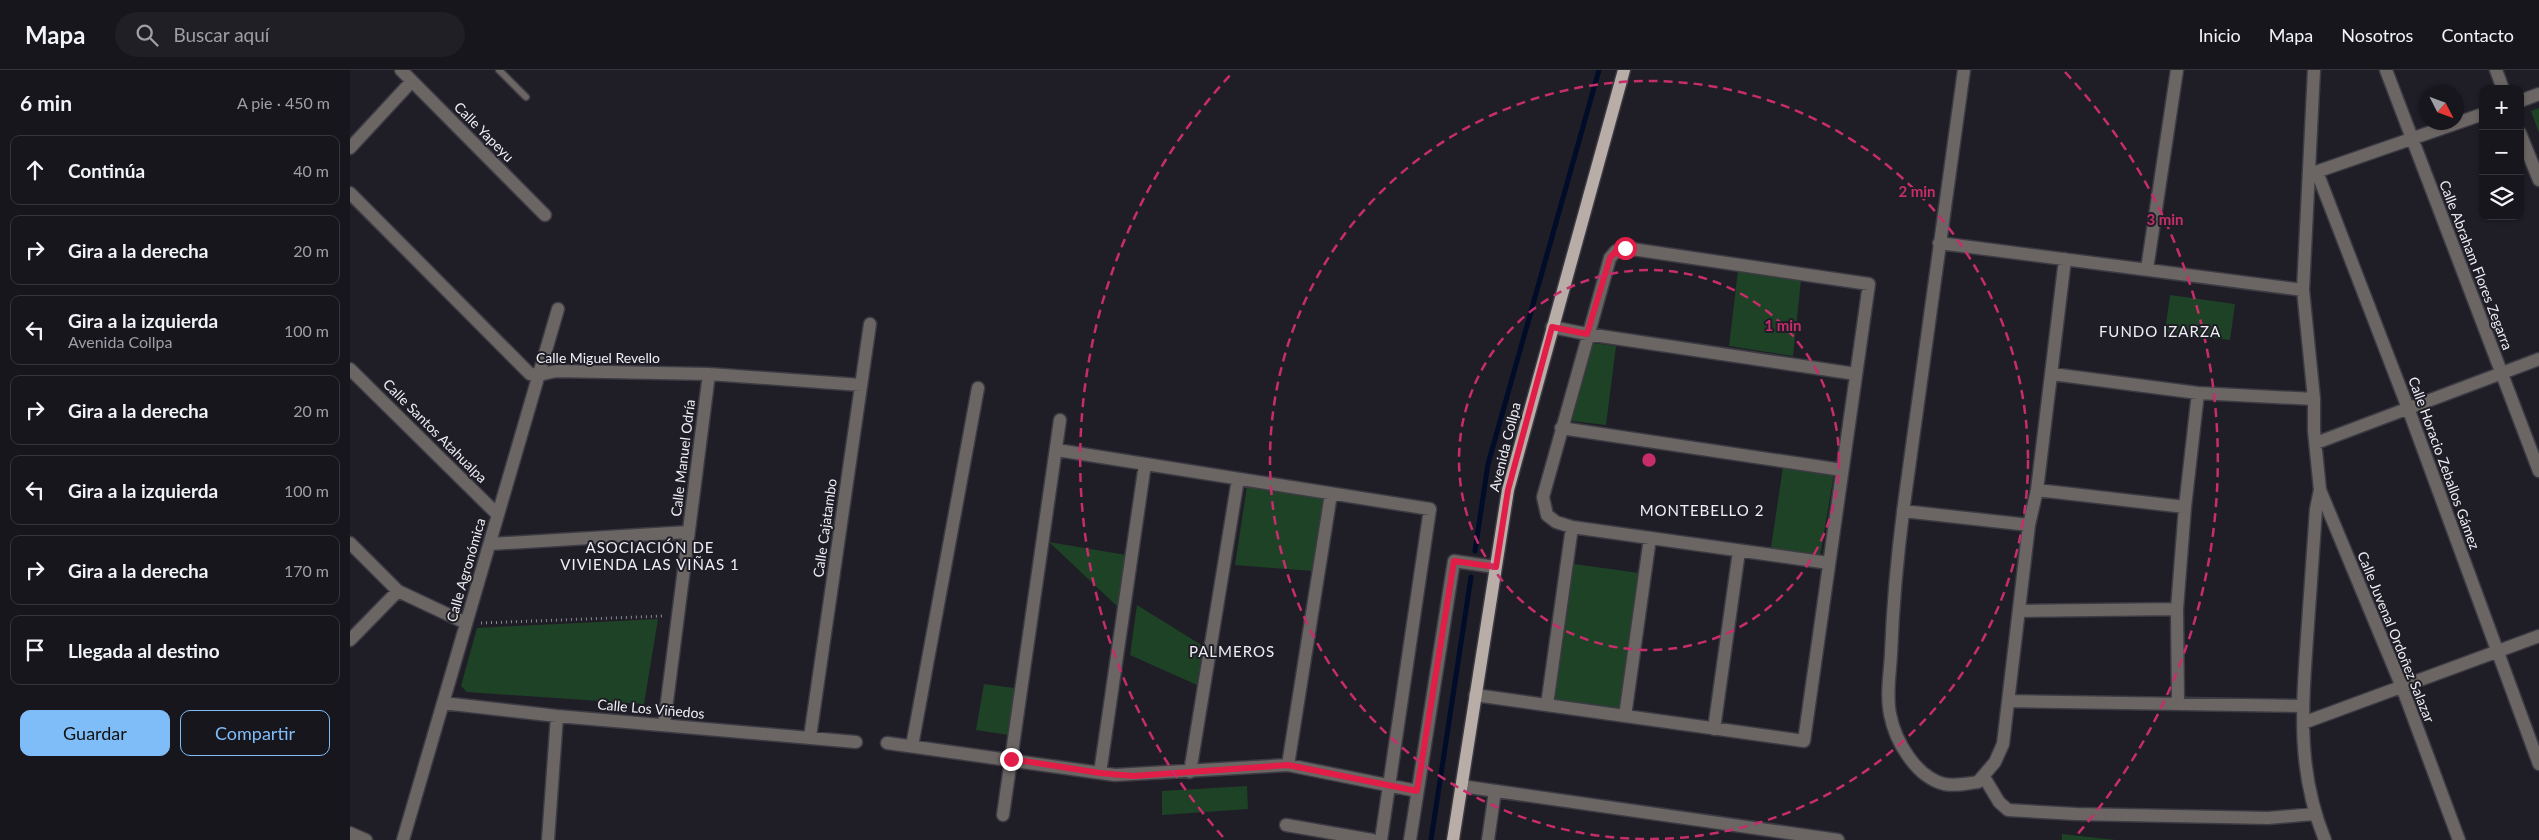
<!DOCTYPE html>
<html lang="es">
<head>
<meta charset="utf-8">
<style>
  :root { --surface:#17161d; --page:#201f26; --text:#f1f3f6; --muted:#9e9fa4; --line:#36353b; --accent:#7fbdf9 }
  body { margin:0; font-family:Lato,sans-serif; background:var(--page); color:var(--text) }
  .controls { position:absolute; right:15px; top:15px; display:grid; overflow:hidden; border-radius:10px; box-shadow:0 1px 4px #0004 }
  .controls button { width:45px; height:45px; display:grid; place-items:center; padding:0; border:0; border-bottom:1px solid var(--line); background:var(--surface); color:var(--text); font:25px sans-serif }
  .compass { position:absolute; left:2069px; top:15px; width:45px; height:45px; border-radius:50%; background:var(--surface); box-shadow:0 1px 4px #0004; rotate:132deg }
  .stop { position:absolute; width:15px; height:15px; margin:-11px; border:4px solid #e11d48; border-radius:50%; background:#fff }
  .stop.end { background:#e11d48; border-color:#fff; box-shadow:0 1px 5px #0008 }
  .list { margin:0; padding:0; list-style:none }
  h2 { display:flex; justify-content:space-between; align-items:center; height:65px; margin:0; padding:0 20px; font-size:21px }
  h2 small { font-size:16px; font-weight:400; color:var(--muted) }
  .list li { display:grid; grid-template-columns:32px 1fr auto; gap:15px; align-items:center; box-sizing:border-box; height:70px; margin:0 10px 10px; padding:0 10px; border:1px solid var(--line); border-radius:10px }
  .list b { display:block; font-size:19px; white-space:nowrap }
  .list p { margin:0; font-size:16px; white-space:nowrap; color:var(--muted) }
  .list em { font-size:16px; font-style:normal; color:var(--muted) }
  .actions { display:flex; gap:10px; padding:15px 20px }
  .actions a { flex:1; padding:11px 0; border:1px solid var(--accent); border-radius:10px; text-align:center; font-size:18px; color:var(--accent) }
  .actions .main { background:var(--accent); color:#111 }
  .icon { flex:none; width:28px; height:28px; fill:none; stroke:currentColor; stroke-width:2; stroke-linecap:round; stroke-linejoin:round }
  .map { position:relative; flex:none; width:2189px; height:770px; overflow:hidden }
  header { display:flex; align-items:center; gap:30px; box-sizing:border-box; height:70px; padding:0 25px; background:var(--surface); border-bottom:1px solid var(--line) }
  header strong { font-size:24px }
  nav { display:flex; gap:28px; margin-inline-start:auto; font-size:18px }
  .search { width:350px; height:45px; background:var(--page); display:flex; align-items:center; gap:12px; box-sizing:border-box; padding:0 18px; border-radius:28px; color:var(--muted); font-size:19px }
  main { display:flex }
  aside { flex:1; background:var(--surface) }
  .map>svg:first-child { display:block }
  .green { fill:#1e4226 }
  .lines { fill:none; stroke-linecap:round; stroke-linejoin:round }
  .stream { stroke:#000c28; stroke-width:5 }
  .lane-casing { stroke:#3c3b44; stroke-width:9 }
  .street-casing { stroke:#3c3b44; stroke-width:15 }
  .primary-casing { stroke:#3c3b44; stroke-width:15 }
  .path { stroke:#8b8a92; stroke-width:3; stroke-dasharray:1 4; stroke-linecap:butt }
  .lane { stroke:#6b6663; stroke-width:6 }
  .street { stroke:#6b6663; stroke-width:12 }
  .primary { stroke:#b8ada7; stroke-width:12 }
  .route { stroke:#e11d48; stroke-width:6 }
  .ring { fill:none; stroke:#c62d6a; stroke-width:2.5; stroke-dasharray:9 6 }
  .labels { text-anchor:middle; stroke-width:4; stroke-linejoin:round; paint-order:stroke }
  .street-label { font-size:14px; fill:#efeef4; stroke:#1f1e27 }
  .neighbourhood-label { font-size:15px; letter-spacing:1px; fill:#efeef4; stroke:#1f1e27 }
  .centre { fill:#c62d6a; stroke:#1f1e27; stroke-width:2.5 }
  .ring-label { font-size:15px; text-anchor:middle; font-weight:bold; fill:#c62d6a; stroke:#1f1e27; stroke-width:4; stroke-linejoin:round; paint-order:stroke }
</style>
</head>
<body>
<header>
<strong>Mapa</strong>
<div class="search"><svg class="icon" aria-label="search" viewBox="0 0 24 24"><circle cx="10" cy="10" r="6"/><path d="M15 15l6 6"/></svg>Buscar aquí</div>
<nav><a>Inicio</a><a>Mapa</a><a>Nosotros</a><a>Contacto</a></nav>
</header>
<main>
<aside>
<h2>6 min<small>A pie · 450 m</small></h2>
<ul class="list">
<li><svg class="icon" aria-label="ahead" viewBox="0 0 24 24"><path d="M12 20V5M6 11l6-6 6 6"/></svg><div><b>Continúa</b></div><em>40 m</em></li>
<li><svg class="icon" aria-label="right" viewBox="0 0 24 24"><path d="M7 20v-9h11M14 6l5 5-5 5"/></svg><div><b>Gira a la derecha</b></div><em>20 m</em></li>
<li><svg class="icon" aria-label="left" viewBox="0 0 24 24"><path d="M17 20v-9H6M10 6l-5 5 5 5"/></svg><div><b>Gira a la izquierda</b><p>Avenida Collpa</p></div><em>100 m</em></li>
<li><svg class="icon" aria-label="right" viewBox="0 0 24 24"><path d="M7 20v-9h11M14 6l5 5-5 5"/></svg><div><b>Gira a la derecha</b></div><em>20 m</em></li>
<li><svg class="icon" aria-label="left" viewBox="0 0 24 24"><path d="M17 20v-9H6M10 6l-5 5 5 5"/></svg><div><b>Gira a la izquierda</b></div><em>100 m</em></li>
<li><svg class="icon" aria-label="right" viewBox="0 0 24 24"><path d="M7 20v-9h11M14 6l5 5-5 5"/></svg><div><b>Gira a la derecha</b></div><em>170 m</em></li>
<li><svg class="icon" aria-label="arrive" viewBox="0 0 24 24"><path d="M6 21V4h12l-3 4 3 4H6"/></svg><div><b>Llegada al destino</b></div></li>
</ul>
<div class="actions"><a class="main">Guardar</a><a>Compartir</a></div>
</aside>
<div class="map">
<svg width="2189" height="770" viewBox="0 0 2189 770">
  <rect width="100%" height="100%" fill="#1f1e27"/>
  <path class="green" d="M2189 38V63L2181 41Z
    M1388 200 1451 210 1443 286 1379 276Z
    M1820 225 1885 234 1880 270 1815 262Z
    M1243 273 1266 276 1256 355 1222 351Z
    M1433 397 1484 404 1470 486 1421 478Z
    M897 416 975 429 962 501 885 495Z
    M699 472 776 485 769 538Z
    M1224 494 1289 503 1269 638 1205 629Z
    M787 535 853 576 847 615 780 585Z
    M308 549 294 634 117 622 111 616 127 558Z
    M634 614 671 619 665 666 626 660Z
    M897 716 898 739 812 745V721Z
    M1712 764 1766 770H1712Z"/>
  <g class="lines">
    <path class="stream" d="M1125 481 1138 394 1249 0
      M1081 770 1121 507"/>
    <g class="lane-casing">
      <path id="lane" d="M149 0 176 27"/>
    </g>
    <g class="street-casing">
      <path id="street" d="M51 0 195 145
        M1614 0 1555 427C1548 479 1543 531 1541 584 1540 604 1536 624 1540 644 1545 671 1566 707 1594 714 1606 716 1616 714 1628 712L1645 692 1653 674 1679 455 1687 420 1715 189
        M2036 0 2189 401
        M2146 0 2153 19
        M2170 31 2189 24
        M2170 63 2189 110
        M0 78 62 11
        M1967 102 2058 338 2189 694
        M1960 104 2133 44
        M0 123 180 304 189 305 206 301 359 304 511 315
        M1589 173 1953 220 1964 0
        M1797 199 1827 0
        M1953 220 1964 329V361L1970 420 2052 617 2109 770
        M1202 257 1237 264 1506 304
        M0 299 148 445
        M1702 304 1848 323 1964 329
        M1211 358 1492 400
        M1966 373 2189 289
        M707 380 1080 439 1031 770
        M1687 420 1835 437
        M1970 420 1966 439C1963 482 1960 525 1957 568 1952 640 1947 702 1975 770
        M1553 441 1679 455
        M0 473 48 521 116 553
        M140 474 338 462
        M1670 541 1827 539
        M0 570 48 521
        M1125 625 1454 671 1519 214 1275 178 1266 181 1260 188 1193 427 1197 445 1206 452 1222 457 1479 493
        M1658 631 1953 636
        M93 633 207 646 506 672
        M1828 634 1827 539 1835 437 1848 323
        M1197 635 1222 457
        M1275 646 1300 468
        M1953 653 2189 566
        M314 655 359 304
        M1364 659 1389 481
        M460 667 520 254
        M537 673 765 705 938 695 1067 721
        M562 676 628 318
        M938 695 981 424
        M840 702 888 409
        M750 703 795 394
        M1634 707 1649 732 1658 740 1726 744 1918 748 1964 744
        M1111 716 1488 770
        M653 745 710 350
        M936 755 1022 770
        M0 763 16 770
        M53 770 208 239
        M198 770 207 646
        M1060 770 1104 491 1145 497
        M1138 770 1145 721"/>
    </g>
    <g class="primary-casing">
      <path id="primary" d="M1103 770 1158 420 1274 0"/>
    </g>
    <path class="path" d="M131 553 314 546"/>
    <use href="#lane" class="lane"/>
    <use href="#street" class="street"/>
    <use href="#primary" class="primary"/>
  </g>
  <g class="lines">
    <path class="route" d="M661 689 750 703 783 706 938 695 1067 721 1104 491 1146 497 1158 420 1202 257 1237 264 1260 188 1266 181 1275 178"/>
  </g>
  <g class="ring">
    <circle cx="1299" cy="390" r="190"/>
    <circle cx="1299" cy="390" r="379"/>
    <path d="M873 767A569 569 0 0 1 883 2M1715 2A569 569 0 0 1 1725 767"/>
  </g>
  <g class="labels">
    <g class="street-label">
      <text transform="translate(134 62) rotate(45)" y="5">Calle Yapeyu</text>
      <text transform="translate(2126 195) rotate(69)" y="5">Calle Abraham Flores Zegarra</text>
      <text x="248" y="293">Calle Miguel Revello</text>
      <text transform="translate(85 361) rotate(45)" y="5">Calle Santos Atahualpa</text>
      <text transform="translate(1155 377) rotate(-76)" y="5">Avenida Collpa</text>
      <text transform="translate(333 388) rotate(-83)" y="5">Calle Manuel Odría</text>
      <text transform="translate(2094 393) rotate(70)" y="5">Calle Horacio Zeballos Gámez</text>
      <text transform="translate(475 458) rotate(-82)" y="5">Calle Cajatambo</text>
      <text transform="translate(116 500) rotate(-74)" y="5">Calle Agronómica</text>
      <text transform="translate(2046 567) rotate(68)" y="5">Calle Juvenal Ordoñez Salazar</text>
      <text transform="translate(301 639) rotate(5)" y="5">Calle Los Viñedos</text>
    </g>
    <g class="neighbourhood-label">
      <text x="1810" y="267">FUNDO IZARZA</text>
      <text x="1352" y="446">MONTEBELLO 2</text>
      <text x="300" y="483">ASOCIACIÓN DE<tspan x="300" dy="17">VIVIENDA LAS VIÑAS 1</tspan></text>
      <text x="882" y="587">PALMEROS</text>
    </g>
  </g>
  <circle cx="1299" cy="390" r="8" class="centre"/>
  <g class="ring-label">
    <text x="1567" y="127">2 min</text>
    <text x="1815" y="155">3 min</text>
    <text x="1433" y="261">1 min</text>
  </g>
</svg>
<div class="controls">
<button>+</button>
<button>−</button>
<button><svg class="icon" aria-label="layers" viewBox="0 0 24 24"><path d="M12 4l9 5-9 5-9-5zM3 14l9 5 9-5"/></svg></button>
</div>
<svg class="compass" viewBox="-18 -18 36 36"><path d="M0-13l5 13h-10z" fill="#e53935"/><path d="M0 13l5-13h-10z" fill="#9e9fa4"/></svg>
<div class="stop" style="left:1275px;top:178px"></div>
<div class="stop end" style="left:661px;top:689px"></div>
</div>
</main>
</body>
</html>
